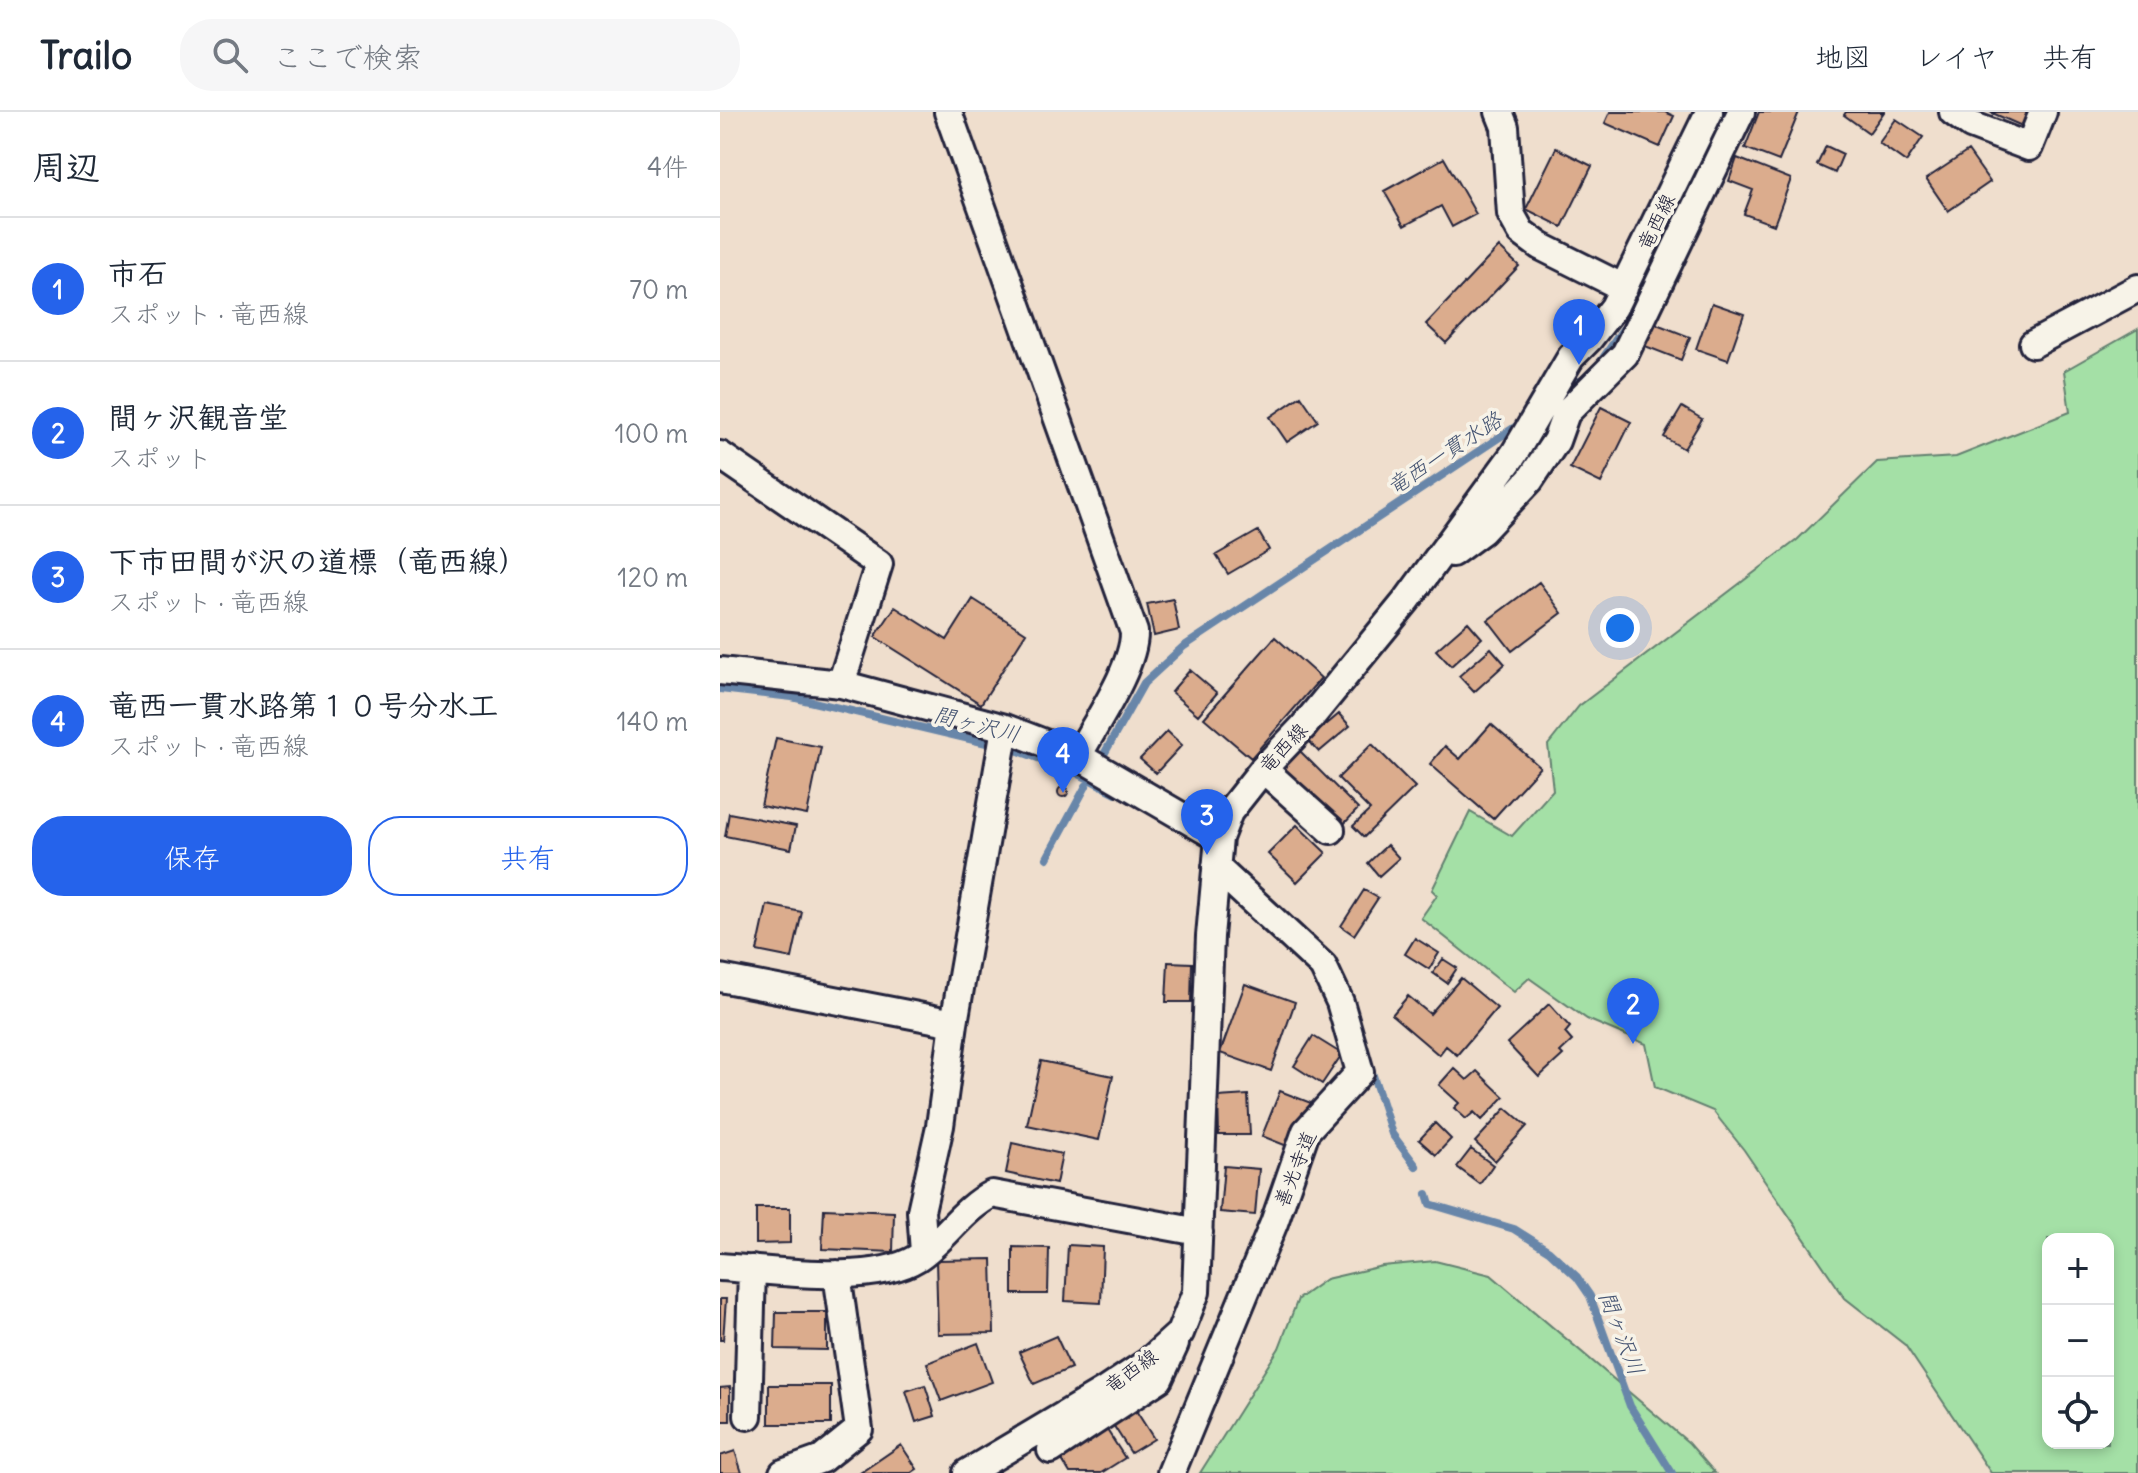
<!DOCTYPE html>
<html lang="ja">
<head>
<meta charset="utf-8">
<style>
  :root { --surface:#fff; --page:#f6f6f7; --text:#1f2937; --muted:#747a83; --line:#e0e1e3; --accent:#2563eb }
  body { margin:0; font-family:Delius,"Klee One",sans-serif; background:var(--page); color:var(--text) }
  .controls { position:absolute; right:24px; bottom:24px; display:grid; overflow:hidden; border-radius:16px; box-shadow:0 4px 12px #0003 }
  .controls button { width:72px; height:72px; display:grid; place-items:center; padding:0; border:0; border-bottom:2px solid var(--line); background:var(--surface); color:var(--text); font:40px sans-serif }
  .you { position:absolute; left:900px; top:516px; width:28px; height:28px; margin:-20px; border:6px solid #fff; border-radius:50%; background:#1a73e8; box-shadow:0 0 0 12px #1a73e833 }
  .badge { display:grid; place-items:center; width:52px; height:52px; border-radius:50%; background:var(--accent); color:#fff; font-size:26px; font-weight:700 }
  .pin { position:absolute; translate:-50% -66px; filter:drop-shadow(0 2px 4px #0008) }
  .pin::after { content:''; position:absolute; top:42px; width:28px; height:24px; background:inherit; clip-path:polygon(0 0,100% 0,50% 100%) }
  .list { margin:0; padding:0; list-style:none }
  h2 { display:flex; justify-content:space-between; align-items:center; height:104px; margin:0; padding:0 32px; font-size:34px }
  h2 small { font-size:26px; font-weight:400; color:var(--muted) }
  .list li { display:grid; grid-template-columns:52px 1fr auto; gap:24px; align-items:center; box-sizing:border-box; height:144px; padding:0 32px; border-top:2px solid var(--line) }
  .list b { display:block; font-size:30px; white-space:nowrap }
  .list p { margin:0; font-size:26px; white-space:nowrap; color:var(--muted) }
  .list em { font-size:26px; font-style:normal; color:var(--muted) }
  .actions { display:flex; gap:16px; padding:24px 32px }
  .actions a { flex:1; padding:18px 0; border:2px solid var(--accent); border-radius:32px; text-align:center; font-size:28px; color:var(--accent) }
  .actions .main { background:var(--accent); color:#fff }
  .icon { flex:none; width:44px; height:44px; fill:none; stroke:currentColor; stroke-width:2; stroke-linecap:round; stroke-linejoin:round }
  .map { position:relative; flex:none; width:1418px; height:1361px; overflow:hidden }
  header { display:flex; align-items:center; gap:48px; box-sizing:border-box; height:112px; padding:0 40px; background:var(--surface); border-bottom:2px solid var(--line) }
  header strong { font-size:38px }
  nav { display:flex; gap:44px; margin-inline-start:auto; font-size:28px }
  .search { width:560px; height:72px; background:var(--page); display:flex; align-items:center; gap:20px; box-sizing:border-box; padding:0 28px; border-radius:32px; color:var(--muted); font-size:30px }
  main { display:flex }
  aside { flex:1; background:var(--surface) }
  .map>svg:first-child { display:block }
  .green { fill:#a4e0a6; stroke:#638170; stroke-width:2; fill-rule:evenodd }
  .lines { fill:none; stroke-linecap:round; stroke-linejoin:round }
  .stream { stroke:#6886a9; stroke-width:8 }
  .building { fill:#dbac8d; stroke:#22223b; stroke-width:2 }
  .minor-casing { stroke:#22223b; stroke-width:32 }
  .minor { stroke:#f7f3e8; stroke-width:26 }
  .labels { text-anchor:middle; stroke-width:7; stroke-linejoin:round; paint-order:stroke }
  .street-label { font-size:20px; fill:#22223b; stroke:#f7f3e8 }
  .water-label { font-size:22px; font-style:italic; fill:#455472; stroke:#f7f3e8 }
</style>
</head>
<body>
<header>
<strong>Trailo</strong>
<div class="search"><svg class="icon" aria-label="search" viewBox="0 0 24 24"><circle cx="10" cy="10" r="6"/><path d="M15 15l6 6"/></svg>ここで検索</div>
<nav><a>地図</a><a>レイヤ</a><a>共有</a></nav>
</header>
<main>
<aside>
<h2>周辺<small>4件</small></h2>
<ul class="list">
<li><span class="badge">1</span><div><b>市石</b><p>スポット · 竜西線</p></div><em>70 m</em></li>
<li><span class="badge">2</span><div><b>間ヶ沢観音堂</b><p>スポット</p></div><em>100 m</em></li>
<li><span class="badge">3</span><div><b>下市田間が沢の道標（竜西線）</b><p>スポット · 竜西線</p></div><em>120 m</em></li>
<li><span class="badge">4</span><div><b>竜西一貫水路第１０号分水工</b><p>スポット · 竜西線</p></div><em>140 m</em></li>
</ul>
<div class="actions"><a class="main">保存</a><a>共有</a></div>
</aside>
<div class="map">
<svg width="1418" height="1361" viewBox="0 0 1418 1361">
  <rect width="100%" height="100%" fill="#efdecd"/>
  <filter id="ink" filterUnits="userSpaceOnUse"><feTurbulence type="fractalNoise" baseFrequency=".0125" numOctaves="2"/><feDisplacementMap in="SourceGraphic" scale="16" xChannelSelector="R" yChannelSelector="G"/><feConvolveMatrix kernelMatrix="1 2 1 2 8 2 1 2 1" color-interpolation-filters="sRGB"/></filter>
  <g filter="url(#ink)">
    <path class="green" d="M1418 217V1361H1271L1185 1233 1125 1186 1024 1038 993 999 935 975 926 932 867 907 809 866 794 880 701 806 717 783 712 778 750 700 792 724 833 678 828 633 859 594 1077 428 1157 350 1236 345 1350 300 1344 259ZM1388 1127V1331H1328V1127Z
      M715 1149 771 1163 969 1331 995 1361H480L559 1236 578 1187 606 1167 662 1154Z"/>
    <g class="lines">
      <path class="stream" d="M881 249 903 217
        M836 288 860 269
        M0 577 72 585 296 638 353 659 396 681
        M383 644 424 571 463 535 801 311
        M327 746 366 674
        M649 951 672 1022 696 1054
        M707 1082 710 1092 794 1117 829 1139 857 1165 870 1184 910 1294 952 1361"/>
    </g>
    <path class="building" d="M890 0H945L954 4 940 35 885 11Z
      M1039 0H1079L1059 49 1025 36Z
      M1126 0H1164L1149 21 1124 3Z
      M1270 0H1308L1302 14Z
      M1176 7 1203 25 1186 50 1159 31Z
      M1106 34 1123 42 1115 61 1097 53Z
      M836 36 872 54 842 115 806 97Z
      M1248 39 1270 70 1228 99 1206 67Z
      M724 46 756 102 732 115 721 94 684 114 664 79Z
      M1017 46 1071 67 1054 113 1024 102 1033 78 1009 69Z
      M779 135 799 154 726 231 706 212Z
      M992 191 1024 202 1008 248 976 237Z
      M934 211 970 225 961 248 925 234Z
      M581 284 598 309 567 330 550 305Z
      M881 295 911 310 881 371 850 356Z
      M962 295 982 307 964 337 944 325Z
      M538 419 549 438 508 462 496 443Z
      M819 470 842 501 792 539 768 508Z
      M253 487 306 521 261 592 155 525 175 495 227 528Z
      M453 487 459 518 434 524 427 492Z
      M748 510 762 526 731 554 716 538Z
      M555 525 601 566 531 646 484 606Z
      M771 536 785 552 754 580 739 564Z
      M470 558 497 581 478 603 451 580Z
      M619 602 630 614 599 640 588 628Z
      M771 612 820 655 773 707 710 652 725 634 740 647Z
      M447 619 462 633 436 661 420 647Z
      M56 626 101 635 87 703 41 694Z
      M652 632 695 675 644 725 633 714 650 698 618 666Z
      M580 639 638 697 621 715 562 656Z
      M338 680a5 5 0 1 1 10 0a5 5 0 1 1-10 0Z
      M9 701 76 714 71 737 5 724Z
      M577 713 606 741 577 770 548 742Z
      M667 733 679 746 659 764 648 751Z
      M644 778 658 786 634 823 621 814Z
      M47 793 82 800 72 846 37 839Z
      M695 826 719 841 709 857 685 842Z
      M723 847 737 856 727 871 713 861Z
      M448 850 472 851 471 890H446Z
      M741 866 777 896 737 943 726 934 719 943 672 903 688 884 710 902Z
      M525 872 575 890 551 959 500 941Z
      M829 892 850 915 845 921 852 929 840 940 843 943 819 965 787 931Z
      M593 924 622 942 602 972 574 954Z
      M321 949 393 964 379 1028 307 1013Z
      M734 956 747 968 757 959 784 985 762 1008 754 1000 746 1007 734 996 739 991 719 973Z
      M560 979 591 991 572 1036 542 1024Z
      M528 983 530 1023H499L498 985Z
      M786 996 807 1014 775 1049 755 1030Z
      M715 1011 731 1027 716 1043 699 1028Z
      M292 1031 342 1042 336 1072 286 1061Z
      M751 1037 773 1053 760 1072 737 1055Z
      M504 1054 539 1057 535 1103 500 1100Z
      M36 1096H70V1131L36 1132Z
      M104 1097 174 1100 173 1140 102 1137Z
      M348 1133 383 1135 381 1191 345 1189Z
      M293 1135 329 1136 328 1182H293Z
      M272 1147 274 1221 218 1222 216 1148Z
      M0 1187H6L3 1228H0Z
      M56 1200H107V1238L55 1237Z
      M336 1224 351 1256 314 1272 299 1240Z
      M258 1231 272 1270 221 1289 207 1251Z
      M49 1273H111V1312H49Z
      M205 1273 215 1304 196 1310 186 1279Z
      M10 1275V1309H0V1276Z
      M415 1297 434 1327 411 1341 392 1311Z
      M387 1318 405 1346 381 1361H350L342 1348Z
      M181 1333 197 1357 191 1361H140Z
      M15 1339 22 1361H0V1344Z"/>
    <g class="lines">
      <g class="minor-casing">
        <path id="minor" d="M228 0 414 520C415 554 375 612 358 644
          M779 0 785 15 791 102 801 120 820 134 904 176
          M1233 0 1251 13 1309 35 1323 0
          M1313 232 1418 176
          M0 343 159 452 121 572
          M732 441 762 419 810 368 836 329 846 301 905 242 1021 0
          M0 559 121 572 285 616 358 644 499 726
          M543 657 611 718
          M0 866 234 911
          M204 1140 201 1099 220 1014 234 911 285 616
          M0 1155C53 1158 152 1174 197 1146 225 1128 242 1097 272 1082L479 1120
          M28 1304 32 1157
          M331 1338 439 1267 455 1232
          M63 1361 102 1347 139 1317 117 1162
          M247 1361 383 1280 428 1250 460 1221 476 1180 490 824 499 726 509 700 543 657 583 615 687 488 794 342 851 245 869 227 894 195 989 0
          M451 1361 554 1111 586 1019 640 960 620 890 603 854 496 755"/>
      </g>
      <use href="#minor" class="minor"/>
    </g>
  </g>
  <g class="labels">
    <g class="street-label">
      <text transform="translate(936 110) rotate(-64)" y="7">竜西線</text>
      <text transform="translate(563 636) rotate(-47)" y="7">竜西線</text>
      <text transform="translate(575 1057) rotate(-68)" y="7">善光寺道</text>
      <text transform="translate(411 1259) rotate(-36)" y="7">竜西線</text>
    </g>
    <g class="water-label">
      <text transform="translate(724 341) rotate(-33)" y="8">竜西一貫水路</text>
      <text transform="translate(257 612) rotate(14)" y="8">間ヶ沢川</text>
      <text transform="translate(902 1221) rotate(69)" y="8">間ヶ沢川</text>
    </g>
  </g>
</svg>
<div class="controls">
<button>+</button>
<button>−</button>
<button><svg class="icon" aria-label="locate" viewBox="0 0 24 24"><circle cx="12" cy="12" r="6"/><path d="M12 2v4M12 18v4M2 12h4M18 12h4"/></svg></button>
</div>
<div class="you"></div>
<div class="pin badge" style="left:859px;top:253px">1</div>
<div class="pin badge" style="left:913px;top:932px">2</div>
<div class="pin badge" style="left:487px;top:743px">3</div>
<div class="pin badge" style="left:343px;top:681px">4</div>
</div>
</main>
</body>
</html>
